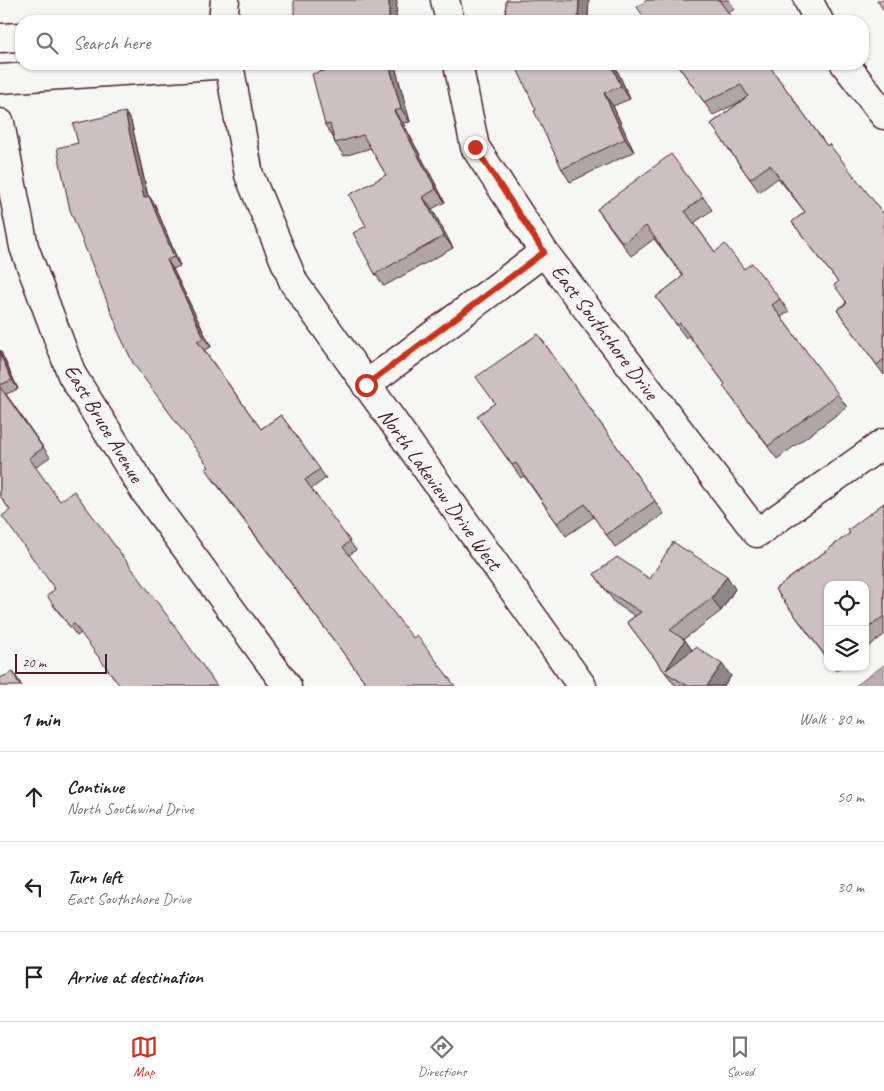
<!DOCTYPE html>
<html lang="en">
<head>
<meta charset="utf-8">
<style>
  :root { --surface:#fff; --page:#f6f6f6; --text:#222; --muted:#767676; --line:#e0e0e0; --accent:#c8321e }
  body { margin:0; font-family:Caveat,sans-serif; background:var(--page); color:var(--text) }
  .controls { position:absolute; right:15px; bottom:15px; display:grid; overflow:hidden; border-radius:10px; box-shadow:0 1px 4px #0004 }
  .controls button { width:45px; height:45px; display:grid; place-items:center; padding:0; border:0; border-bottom:1px solid var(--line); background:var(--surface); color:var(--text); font:25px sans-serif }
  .scale { position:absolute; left:15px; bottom:12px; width:92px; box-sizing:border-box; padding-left:5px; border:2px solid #4a1f2b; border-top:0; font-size:14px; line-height:18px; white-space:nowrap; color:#4a1f2b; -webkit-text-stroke:4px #f6f6f2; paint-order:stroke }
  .stop { position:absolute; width:15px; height:15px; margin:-11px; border:4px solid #c8321e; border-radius:50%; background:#fff }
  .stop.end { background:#c8321e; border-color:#fff; box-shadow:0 1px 5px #0008 }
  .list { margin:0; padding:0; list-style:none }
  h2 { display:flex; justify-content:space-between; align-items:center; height:65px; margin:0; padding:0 20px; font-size:21px }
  h2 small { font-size:16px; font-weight:400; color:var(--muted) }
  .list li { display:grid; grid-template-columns:32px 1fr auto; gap:15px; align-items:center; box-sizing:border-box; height:90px; padding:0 20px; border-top:1px solid var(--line) }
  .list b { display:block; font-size:19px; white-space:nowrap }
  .list p { margin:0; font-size:16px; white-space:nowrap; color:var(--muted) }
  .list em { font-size:16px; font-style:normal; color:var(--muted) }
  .icon { flex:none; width:28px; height:28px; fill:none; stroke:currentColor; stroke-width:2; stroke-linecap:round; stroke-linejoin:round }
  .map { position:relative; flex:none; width:884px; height:686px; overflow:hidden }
  .search { position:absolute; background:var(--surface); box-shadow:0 1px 4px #0004; left:15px; right:15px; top:15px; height:55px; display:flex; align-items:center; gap:12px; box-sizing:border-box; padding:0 18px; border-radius:20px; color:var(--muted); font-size:19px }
  .sheet { height:335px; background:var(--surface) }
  nav { display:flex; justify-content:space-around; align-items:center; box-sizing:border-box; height:70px; border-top:1px solid var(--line); background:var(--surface); font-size:14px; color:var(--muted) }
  nav a { display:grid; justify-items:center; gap:2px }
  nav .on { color:var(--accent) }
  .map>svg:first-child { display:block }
  .water { fill:#bbadae; stroke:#8e747a }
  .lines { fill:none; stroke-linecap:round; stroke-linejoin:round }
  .street-casing { stroke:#4a1f2b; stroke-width:31 }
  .secondary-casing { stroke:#4a1f2b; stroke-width:31 }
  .street { stroke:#f6f6f2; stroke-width:28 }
  .secondary { stroke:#f6f6f2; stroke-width:28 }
  .wall { fill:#afa6a5; stroke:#4a1f2b }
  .shaded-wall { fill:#8f8786; stroke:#4a1f2b }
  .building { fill:#ccc1c0; stroke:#4a1f2b }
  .route { stroke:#c8321e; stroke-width:6 }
  .labels { text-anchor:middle; stroke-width:4; stroke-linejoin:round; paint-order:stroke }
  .street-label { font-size:21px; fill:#4a1f2b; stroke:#f6f6f2 }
</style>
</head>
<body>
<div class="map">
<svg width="884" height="686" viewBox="0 0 884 686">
  <rect width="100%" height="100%" fill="#f6f6f2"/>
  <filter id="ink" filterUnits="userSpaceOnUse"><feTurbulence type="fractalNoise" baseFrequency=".02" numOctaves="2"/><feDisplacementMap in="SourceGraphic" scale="10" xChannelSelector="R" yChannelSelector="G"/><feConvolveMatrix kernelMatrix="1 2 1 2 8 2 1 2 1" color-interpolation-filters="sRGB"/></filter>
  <g filter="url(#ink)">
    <path class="water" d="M884 665V686H855Z"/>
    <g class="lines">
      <g class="street-casing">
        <path id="street" d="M445 0 450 21
          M808 0 819 21
          M0 38 21 37
          M458 64 475 147 544 252 757 533 884 443
          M845 64 884 115
          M0 79 230 64
          M0 123 24 247 72 375 146 493 287 686
          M366 385 544 252"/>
      </g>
      <g class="secondary-casing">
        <path id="secondary" d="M223 21 225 0
          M229 64 249 175 294 283 582 686"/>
      </g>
      <use href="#street" class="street"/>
      <use href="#secondary" class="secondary"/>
    </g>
    <path class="wall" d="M647 0H729L735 9 728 13Z
      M350 64H393L395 66 410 122 403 123 445 202 432 209 453 248 384 286 375 274 366 226 386 175 371 148 344 156 335 143 333 137 325 125Z
      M677 64H768L827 146 884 214V375L837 310 846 303 838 282 792 222 805 212 778 178 759 192 711 124 740 102 713 115Z
      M616 68 630 99 613 106 634 152 570 182 562 169 536 110Z
      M131 121 148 196H149L155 205 180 266 173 269 211 347 204 350 261 429 281 415 326 478 311 489 356 550 349 555 368 686 212 478 209 467 117 326 78 143Z
      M703 197 712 210 694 223 715 252 744 269 780 299 789 312 781 317 847 407 777 459 723 386 725 384 689 336 686 338 656 297 683 276 654 239 631 256 597 209Z
      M538 334 664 514 615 547 594 517 566 536 524 476 521 478 477 416 495 403Z
      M0 350 18 389 6 394 50 457 35 467 81 633 77 636 53 605 55 590 10 510 0 496Z
      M884 503V635L865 649V585H828V660L775 589 850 533Z
      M594 574 650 579 735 589 721 611 684 639 692 650 731 676 724 686H676L674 684 627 622 635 616 615 603Z
      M833 667H841L836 671Z"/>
    <path class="shaded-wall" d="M389 0H397L396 21H389Z
      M579 0H589L588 21H578Z
      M389 64H393L395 66 410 122 401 109Z
      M611 64H613L616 68 630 99 621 86Z
      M604 93 613 106 634 152 625 139Z
      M394 111 403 123 445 202 436 189Z
      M125 112 131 121 150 207 144 198Z
      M149 196 155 205 180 266 174 257Z
      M423 197 432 209 453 248 444 236Z
      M167 260 173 269 211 347 204 338Z
      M0 350 18 389 12 380 0 354Z
      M727 576 735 589 721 611 712 598Z
      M685 640 694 653 666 670Z
      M722 664 731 676 724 686H707Z
      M13 672 19 681 22 686H20Z"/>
    <path class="building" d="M294 0H389V21H294Z
      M506 0H579L578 21H505Z
      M647 0H720H719L734 21H647L637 7Z
      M877 0H884V11Z
      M350 64H389L401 109 394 111 436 189 423 197 444 236 375 274 353 233 366 226 349 195 386 175 363 135 335 143 330 124 325 125 312 74Z
      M515 64H611L621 86 604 93 625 139 562 169 534 111 536 110Z
      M677 64H768L827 146 829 144 884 214V359L877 365 837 310 847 303 834 285 838 282 792 222 805 212 770 165 750 179 711 124 748 96 741 85 704 102Z
      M125 112 144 198 149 196 174 257 167 260 204 338 197 341 261 429 281 415 320 469 305 480 350 541 343 547 413 638 417 635 455 686H368L206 469 209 467 133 363 116 327 117 326 70 210 57 148 78 143 73 124Z
      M671 154 703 197 685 211 715 252 725 244 744 269 752 263 780 299 772 305 838 394 768 446 723 386 725 384 680 323 677 325 656 297 683 276 646 226 623 243 597 209Z
      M538 334 655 501 606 535 585 504 557 523 516 463 512 465 477 416 495 403 476 377Z
      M0 354 12 380 0 385Z
      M0 387 43 448 29 458 60 501 74 491 169 618 217 686H120L74 624 70 627 47 596 55 589 2 516 10 510 0 496Z
      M884 503V616L865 630V585H828L827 658 775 589 850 533 848 530Z
      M673 542 727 576 712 598 670 630 685 640 666 670 696 647 722 664 707 686H688L665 672 627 622 641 612 606 590 594 574 617 557 650 579Z
      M13 672 20 686H0V678Z"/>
  </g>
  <g class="lines" filter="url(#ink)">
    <path class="route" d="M366 385 544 252 475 147"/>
  </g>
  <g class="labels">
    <g class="street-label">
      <text transform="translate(605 332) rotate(53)" y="7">East Southshore Drive</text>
      <text transform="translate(104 423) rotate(59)" y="7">East Bruce Avenue</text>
      <text transform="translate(440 489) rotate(54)" y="7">North Lakeview Drive West</text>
    </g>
  </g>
</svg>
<div class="controls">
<button><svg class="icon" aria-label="locate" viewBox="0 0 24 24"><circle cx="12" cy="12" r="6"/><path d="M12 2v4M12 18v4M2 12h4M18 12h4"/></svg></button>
<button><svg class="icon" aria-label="layers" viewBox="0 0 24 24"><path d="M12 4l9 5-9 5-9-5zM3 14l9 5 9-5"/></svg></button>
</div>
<div class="scale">20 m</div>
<div class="stop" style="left:366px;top:385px"></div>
<div class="stop end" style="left:475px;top:147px"></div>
<div class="search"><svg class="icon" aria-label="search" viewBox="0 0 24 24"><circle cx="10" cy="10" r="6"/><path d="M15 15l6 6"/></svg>Search here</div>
</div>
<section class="sheet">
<h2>1 min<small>Walk · 80 m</small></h2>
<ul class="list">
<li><svg class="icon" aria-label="ahead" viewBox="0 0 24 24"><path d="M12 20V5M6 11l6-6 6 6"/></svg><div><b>Continue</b><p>North Southwind Drive</p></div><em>50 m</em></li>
<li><svg class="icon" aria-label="left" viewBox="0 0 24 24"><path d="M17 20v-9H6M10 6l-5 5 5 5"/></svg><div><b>Turn left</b><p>East Southshore Drive</p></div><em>30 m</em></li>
<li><svg class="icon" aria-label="arrive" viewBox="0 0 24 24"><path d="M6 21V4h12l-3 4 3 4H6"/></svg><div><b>Arrive at destination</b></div></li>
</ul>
</section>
<nav>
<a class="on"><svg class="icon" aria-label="map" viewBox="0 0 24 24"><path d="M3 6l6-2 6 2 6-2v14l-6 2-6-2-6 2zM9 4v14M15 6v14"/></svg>Map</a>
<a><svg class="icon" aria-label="directions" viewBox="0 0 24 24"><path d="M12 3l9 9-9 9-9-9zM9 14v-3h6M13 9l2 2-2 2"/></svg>Directions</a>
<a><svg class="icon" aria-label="saved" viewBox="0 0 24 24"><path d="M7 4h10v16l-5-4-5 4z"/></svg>Saved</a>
</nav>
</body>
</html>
